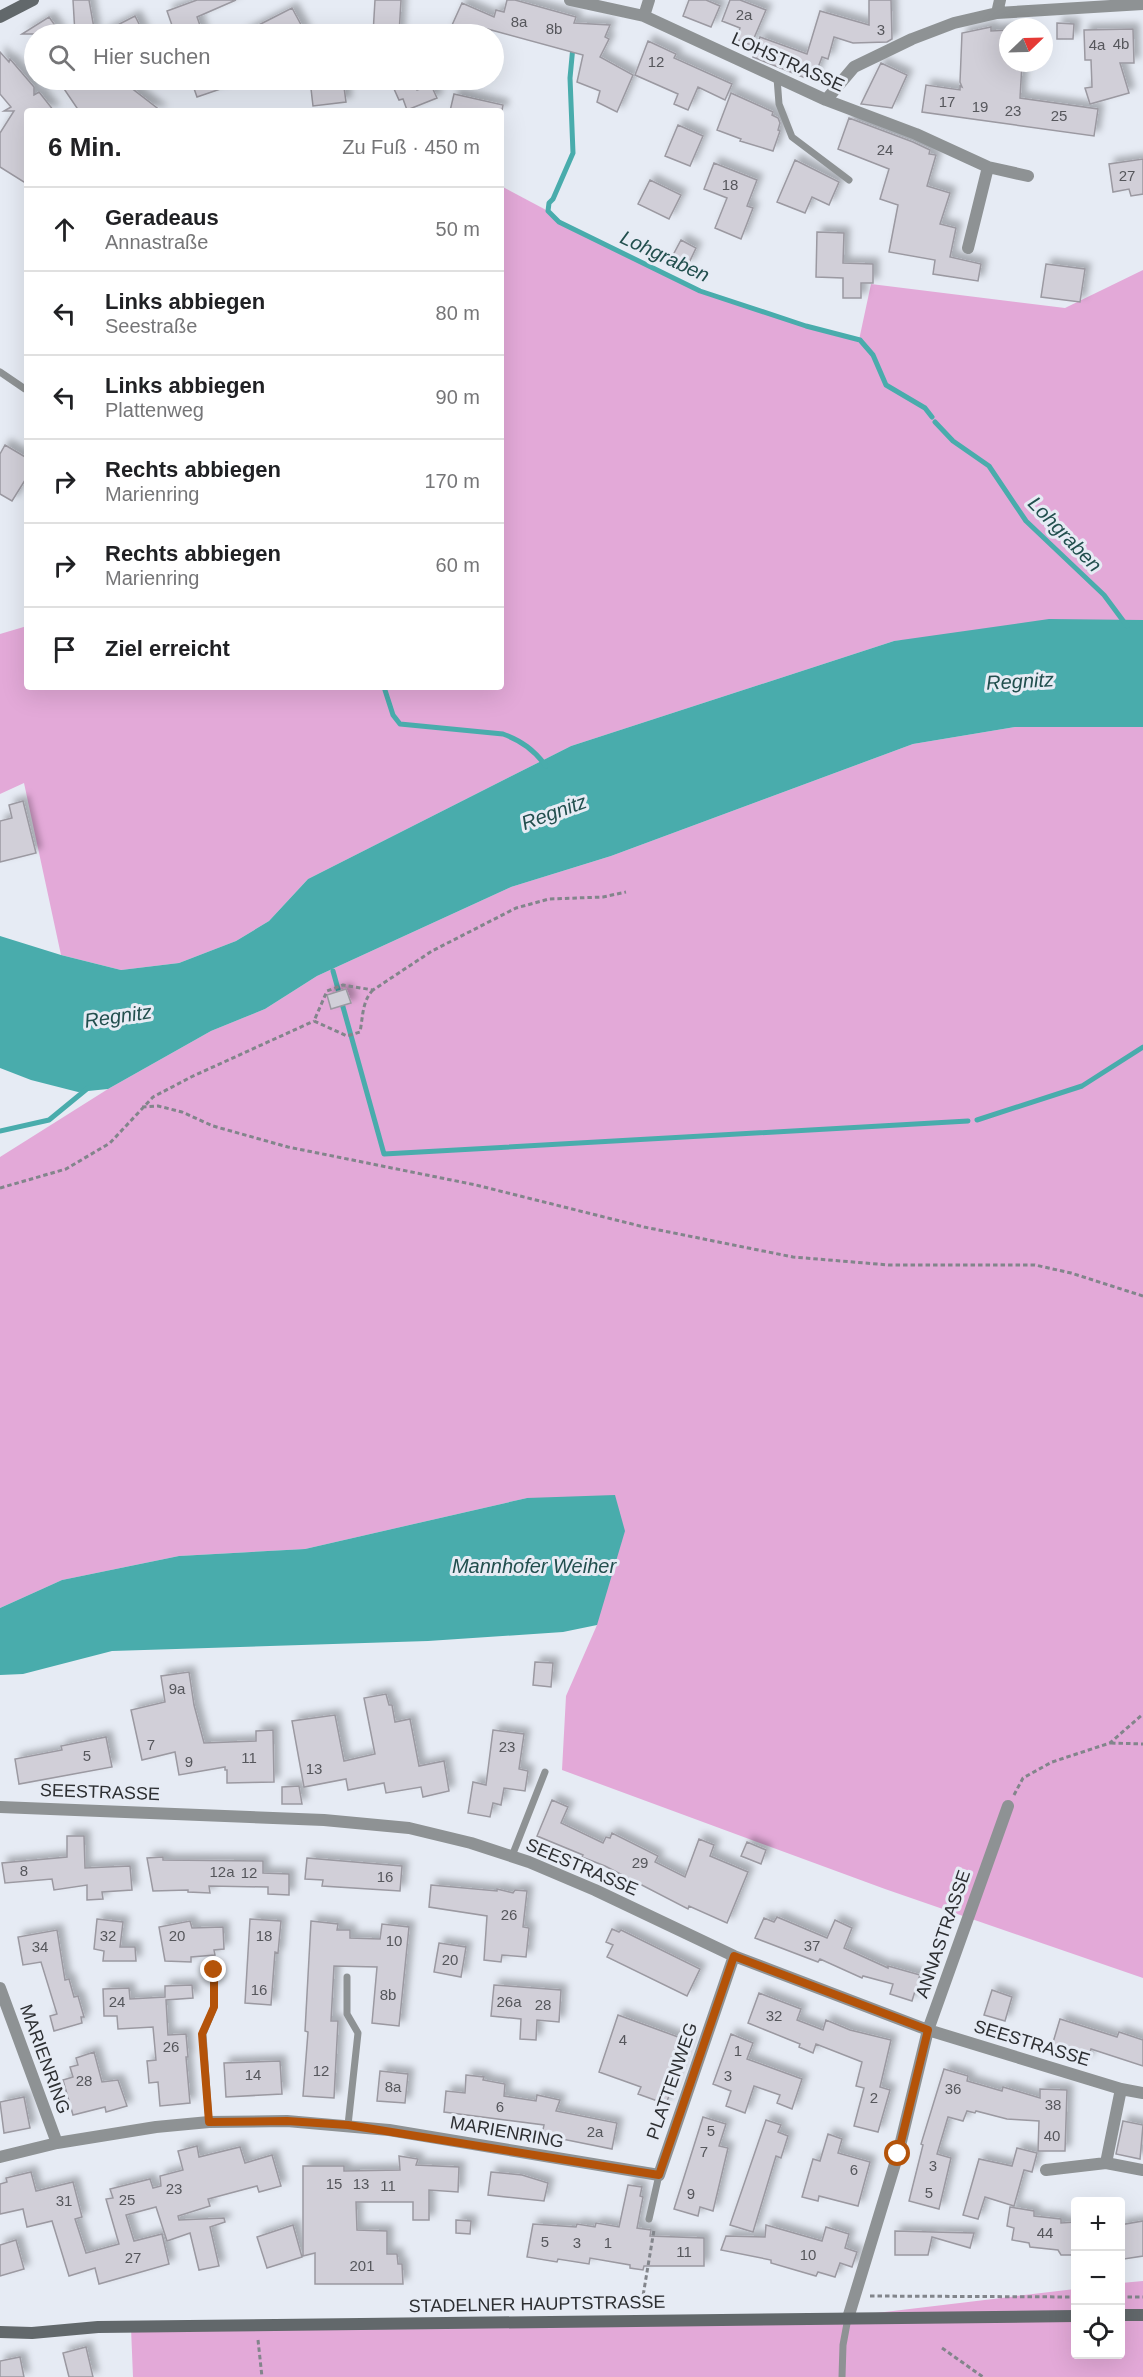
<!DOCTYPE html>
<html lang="de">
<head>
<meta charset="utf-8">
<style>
  :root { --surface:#fff; --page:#f2f2f2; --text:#202124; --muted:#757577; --line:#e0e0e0 }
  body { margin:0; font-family:Helvetica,sans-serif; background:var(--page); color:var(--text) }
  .controls { position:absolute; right:18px; bottom:18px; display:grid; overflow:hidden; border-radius:6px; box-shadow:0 6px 24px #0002 }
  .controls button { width:54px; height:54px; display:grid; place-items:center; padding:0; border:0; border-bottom:2px solid var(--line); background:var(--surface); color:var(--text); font:30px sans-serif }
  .compass { position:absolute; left:999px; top:18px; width:54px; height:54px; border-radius:50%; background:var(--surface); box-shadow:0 6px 24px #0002; rotate:67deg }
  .stop { position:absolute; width:18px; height:18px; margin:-14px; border:4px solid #b45309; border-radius:50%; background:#fff }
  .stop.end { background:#b45309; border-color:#fff; box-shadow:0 2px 6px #0008 }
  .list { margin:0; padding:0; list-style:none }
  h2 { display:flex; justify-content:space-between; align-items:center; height:78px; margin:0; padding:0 24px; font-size:26px }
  h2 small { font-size:20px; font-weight:400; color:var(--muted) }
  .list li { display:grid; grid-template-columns:39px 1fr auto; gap:18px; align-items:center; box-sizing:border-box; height:84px; padding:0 24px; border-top:2px solid var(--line) }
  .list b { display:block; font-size:22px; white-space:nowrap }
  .list p { margin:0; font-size:20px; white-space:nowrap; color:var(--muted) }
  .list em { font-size:20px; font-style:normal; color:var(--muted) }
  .icon { flex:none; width:33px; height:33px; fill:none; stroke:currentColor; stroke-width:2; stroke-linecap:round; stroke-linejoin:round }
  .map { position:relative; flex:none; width:1143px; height:2377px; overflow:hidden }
  .search { position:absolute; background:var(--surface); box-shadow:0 6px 24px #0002; left:24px; top:24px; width:480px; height:66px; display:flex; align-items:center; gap:15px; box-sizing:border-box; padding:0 21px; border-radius:33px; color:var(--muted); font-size:22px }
  .panel { position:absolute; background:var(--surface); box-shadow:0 6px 24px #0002; left:24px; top:108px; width:480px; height:582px; border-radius:6px }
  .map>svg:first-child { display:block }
  .green { fill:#e3a9d8 }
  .water { fill:#49acac }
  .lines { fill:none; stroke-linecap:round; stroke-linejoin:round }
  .stream { stroke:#49acac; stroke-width:5 }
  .building { fill:#d1cfd8; stroke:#9b99a1; stroke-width:1.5; filter:url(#shadow) }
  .path { stroke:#82858b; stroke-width:3; stroke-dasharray:4.5 3; stroke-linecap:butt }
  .service { stroke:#8e9294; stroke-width:7 }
  .minor { stroke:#8e9294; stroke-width:12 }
  .secondary { stroke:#62686b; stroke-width:12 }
  .route { stroke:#b45309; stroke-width:8 }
  .labels { text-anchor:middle; stroke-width:6; stroke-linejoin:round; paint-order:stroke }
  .number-label { font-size:15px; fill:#56575c }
  .street-label { font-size:18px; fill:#2d2f32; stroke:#e6ebf4 }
  .water-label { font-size:20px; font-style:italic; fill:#224f4e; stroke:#e6ebf4 }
</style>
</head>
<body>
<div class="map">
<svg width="1143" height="2377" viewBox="0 0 1143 2377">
  <defs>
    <filter id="shadow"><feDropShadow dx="5.5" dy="-5.5" stdDeviation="3" flood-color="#0004"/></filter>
  </defs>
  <rect width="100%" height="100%" fill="#e6ebf4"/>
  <path class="green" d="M501 186 548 211 559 222 700 291 806 326 859 340 871 284 1065 308 1143 270V620L894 641 571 746 308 879 269 921 236 941 179 963 121 970 61 955 24 783 0 794V634L27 626V687H501Z
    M1015 727H1143V1978L885 1889 562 1770 566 1696 597 1625 527 1498 305 1549 179 1556 62 1580 0 1608V1157L108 1089 211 1031 265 1009 317 976 511 887 611 856 913 744Z
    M1143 2281V2377H133L131 2328 843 2317 1075 2289 1076 2354H1120L1121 2283Z"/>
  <path class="water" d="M1049 619 1143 620V727H1015L913 744 611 856 511 887 317 976 265 1009 211 1031 108 1089 78 1092 31 1080 0 1068V936L61 955 121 970 179 963 236 941 269 921 308 879 571 746 894 641Z
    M615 1495 625 1531 597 1625 563 1632 428 1641 112 1651 23 1674 0 1675V1608L62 1580 179 1556 305 1549 527 1498Z"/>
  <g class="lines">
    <path class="stream" d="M573 46 570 78 573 153 553 199 549 203 548 211 559 222 700 291 806 326 860 340 873 355 886 385 925 408 932 417
      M935 422 953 441 989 466 1026 521 1104 595 1127 626
      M384 687 393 715 400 724 503 734C522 741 534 750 546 766
      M333 971 384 1154 968 1121
      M977 1120 1082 1086 1143 1047
      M0 1131 49 1120 88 1088"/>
  </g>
  <path class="building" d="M73 0H89L95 34H75Z
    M197 0H236L197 17 203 34H175L167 11Z
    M375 0H401L399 34H373Z
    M507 0H515L576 17 574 23 610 25 605 37 609 39 600 57 633 75 617 112 597 102 600 91 577 82 583 55 480 27 477 34H448L462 3 494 17 496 10 504 12Z
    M689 0H706L720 6 711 27 683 16Z
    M730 0H740L766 10 751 45 736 39 740 28 722 21Z
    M869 0H891L892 39 887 42 853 43 834 37 828 59 822 57 813 81 753 57 760 37 807 54 820 11 869 25Z
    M292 8 306 34H241Z
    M135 16 144 34H100Z
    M49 17 61 34H22Z
    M1057 23 1074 24 1073 39H1057Z
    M991 27V31L1008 30V63H1022L1020 98 1098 109 1094 136 922 112 926 85 960 90V86L962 87 960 82 962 33Z
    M1133 29 1134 63H1120L1129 93 1090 104 1085 88 1092 87 1091 60H1085L1084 30Z
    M648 41 676 54 674 58 732 84 725 100 698 87 688 110 674 104 678 94 635 75Z
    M0 52 9 62 10 59 34 87V95L39 92 54 111H27V184L0 167V133L14 111H4L11 107 0 94Z
    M881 63 907 75 892 108 861 104Z
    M58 80H153L134 90 161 111H79Z
    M191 80H241V82L197 97Z
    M310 80H343L346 102 313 106Z
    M390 80H413L417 90 431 85 437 98 407 110 403 99 399 100Z
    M731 93 773 112 772 115 778 118 780 123 778 130 780 131 773 151 740 141 741 139 717 130Z
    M454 94 503 105 502 111H450Z
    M849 118 913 142 930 150 929 154 936 155 927 186 950 193 940 224 956 228 950 257 981 264 978 281 933 274 935 260 889 252 898 205 880 199 889 169 838 149Z
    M678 125 703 136 690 166 665 156Z
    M1143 159V194L1131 196 1129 189 1113 192 1109 164Z
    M795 160 839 182 829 205 812 197 805 213 777 202Z
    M714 163 757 180 747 206 753 208 741 239 715 228 727 198 704 189Z
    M650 180 681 195 669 219 638 204Z
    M817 232 844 233 843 263 873 264V283H861V298H843V278L816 277Z
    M681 240 696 248 688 265 672 257Z
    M1046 264 1085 269 1080 302 1041 297Z
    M5 445 27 458V477L12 501 0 494V454Z
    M23 801 36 853 0 862V821L12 818 9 805Z
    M346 989 351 1003 331 1009 327 995Z
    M535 1662 553 1663 551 1687 533 1685Z
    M189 1672 194 1705 204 1743 256 1741V1731L273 1730 274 1782 227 1783V1770H225V1767L179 1775 175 1752 142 1760 131 1710 165 1702 161 1676Z
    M386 1694 389 1705H392L395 1722 410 1719 419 1766 444 1761 449 1791 423 1797 421 1787 386 1793 384 1783 348 1790 346 1779 304 1787 292 1721 335 1715 344 1761 375 1754 364 1698Z
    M493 1730 524 1734 519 1769 528 1771 525 1791 504 1788 501 1805 493 1803 490 1817 468 1813 473 1782 486 1785Z
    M106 1737 112 1767 19 1784 15 1759 62 1750 61 1746Z
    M299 1786 302 1804H282V1787Z
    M552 1800 568 1807 561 1823 603 1843 606 1837 610 1838 612 1833 658 1856 655 1862 685 1877 699 1839 714 1845 710 1856 748 1872 727 1923 689 1906 688 1909 605 1866 582 1857 583 1855 537 1836Z
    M67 1836H84L85 1868 130 1866 132 1890 102 1892 103 1899 87 1900V1885L54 1890 52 1879 5 1883 2 1863 67 1857Z
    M747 1842 766 1850 761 1864 741 1856Z
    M163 1857V1860L263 1861V1873L289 1874V1895L268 1894V1887L209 1886 210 1893 188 1892V1890L153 1891 147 1858Z
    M307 1858 402 1866 400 1891 322 1886 323 1880 305 1879Z
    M431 1885 497 1891V1889L513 1893 515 1890 527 1891 523 1927 529 1928 526 1957 502 1955 501 1962 484 1960 487 1916 429 1907Z
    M777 1917 827 1938 835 1920 852 1928 844 1948 888 1968V1966L920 1975 918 1981 923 1984 920 1992 915 1991 912 2001 890 1994 893 1984 863 1976 862 1978 820 1959 818 1962 755 1938 764 1918 774 1922Z
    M97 1919 123 1922 120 1947H135L136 1961H103L104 1951 94 1949Z
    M250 1919 281 1921 278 1953 275 1952 271 2005 245 2003Z
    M190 1921 192 1928 223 1927 224 1949 214 1950 215 1955 191 1957V1962L165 1961 159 1927Z
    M311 1921 338 1924 337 1930H350V1938L380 1939 382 1924 409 1927 399 2026 372 2023 377 1967 334 1966 331 2021H338L334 2098 303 2096 308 2032 305 2031Z
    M612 1929 619 1932 621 1930 700 1969 687 1996 607 1957 613 1945 606 1942Z
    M57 1930 65 1980 69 1979 74 1997 78 1996 84 2017H81L82 2023 54 2031 50 2016 57 2014 41 1962 23 1965 18 1937Z
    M439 1943 466 1947 461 1977 434 1972Z
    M192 1985 193 1998 166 2000 168 2035 186 2034 188 2057H186L190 2103 160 2106 158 2082 149 2083 148 2071 147 2061 156 2060 153 2027 118 2029 117 2016H104L103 1989 129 1988 130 1999 165 1997V1986Z
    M494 1985 561 1990 559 2022 537 2020 536 2040 520 2039 521 2019 491 2016Z
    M992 1990 1012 1997 1005 2021 984 2015Z
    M759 1993 801 2009 797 2020 823 2030 826 2020 850 2030 891 2040 880 2087 890 2090 878 2132 854 2126 864 2088 856 2086 862 2062 816 2044 813 2053 799 2047 800 2044 748 2023Z
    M618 2015 689 2041 666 2104 638 2094 641 2087 599 2072Z
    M1060 2019 1117 2037 1119 2032 1143 2040V2066L1091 2049 1087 2060 1051 2049Z
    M731 2034 753 2043 747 2059 802 2079 792 2109 777 2103 780 2095 754 2086 745 2113 726 2106 731 2091 713 2084Z
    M94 2052 102 2082 118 2080 127 2106 106 2112 105 2107 73 2115 63 2080 73 2077 70 2067 78 2065 76 2058Z
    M280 2061 282 2094 226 2097 224 2063Z
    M944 2069 968 2076 967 2081 1002 2091 1003 2087 1040 2098V2089L1067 2090 1065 2151H1038L1039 2121 1007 2119 976 2111 975 2113 967 2111 963 2121 948 2117 937 2154 951 2158 939 2209 909 2201 923 2145 921 2144Z
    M380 2071 408 2074 405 2103 377 2101Z
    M466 2075 484 2077 483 2080 505 2084 504 2096 536 2101 537 2095 560 2100 556 2111 617 2123 612 2149 542 2135 544 2125 444 2112 446 2091 465 2093Z
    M24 2097 30 2128 4 2133 0 2102Z
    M703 2117 726 2124 719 2146 728 2148 713 2211 700 2207 698 2216 674 2209Z
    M766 2120 781 2125 778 2132 788 2136 781 2158 776 2156 753 2232 730 2225Z
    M1123 2121 1143 2125 1140 2159 1116 2154Z
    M828 2134 842 2139 838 2153 870 2162 858 2206 819 2196 818 2201 802 2197 813 2159 820 2161Z
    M197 2146 199 2157 240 2147 245 2163 272 2155 281 2186 259 2192 257 2186 208 2199 210 2206 178 2216 179 2220 224 2218 225 2222 210 2227 219 2266 199 2270 190 2233 167 2241 156 2207 126 2215 134 2241 162 2234 169 2264 99 2284 95 2268 69 2276 52 2221 27 2227 23 2209 0 2214V2184L7 2182 6 2178 31 2172 36 2191 73 2182 82 2217 75 2219 86 2253 119 2244 106 2199 113 2198 110 2189 150 2179 153 2188 161 2186 160 2176 183 2170 178 2151Z
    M1017 2148 1037 2153 1032 2172 1024 2170 1014 2206 985 2197 978 2219 963 2215 979 2159 1012 2166Z
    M399 2156 418 2159 416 2165 459 2167 458 2192 429 2190V2220H413V2202H356L357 2230 387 2231V2254H397L398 2264H402L403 2284H315V2253L303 2256V2166H344V2171L400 2170Z
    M491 2172 522 2175 548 2183 544 2201 488 2195Z
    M628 2185 642 2187 640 2196 643 2197 637 2228 651 2230 650 2236 704 2238V2266H644L643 2270 630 2268V2265L590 2258 589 2264 558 2259 557 2262 527 2257 533 2224 576 2227 577 2224 595 2227 596 2223 619 2227Z
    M1010 2207 1034 2211V2216L1061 2219V2223L1076 2222V2255H1061L1058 2250 1030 2247 1029 2243 1012 2240 1014 2228 1007 2226Z
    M456 2220 471 2221 470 2234 456 2233Z
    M1143 2221V2256L1124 2259 1120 2248V2225Z
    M293 2225 302 2257 267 2268 257 2237Z
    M766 2225 822 2241 826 2227 849 2234 845 2248 857 2252 852 2267 840 2263 835 2277 818 2272 816 2276 771 2263V2260L721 2250 726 2236 765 2237Z
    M895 2231 932 2232 974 2233 970 2248 932 2237 928 2255H895Z
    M16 2240 24 2269 0 2276V2245Z
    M86 2347 93 2377H69L63 2353Z
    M20 2357 24 2377H0V2361Z"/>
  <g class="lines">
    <path class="path" d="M373 990C362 1001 363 1017 360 1032L347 1036 314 1021 327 991 343 985 373 990 432 951 516 908 549 899 603 897 626 892
      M142 1107 158 1106 182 1112 213 1126 288 1147 476 1185 644 1227 793 1257 889 1265H1035L1071 1273 1143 1296
      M0 1188 66 1169 110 1143 153 1097 191 1077 314 1021
      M1111 1743 1143 1744
      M1014 1795 1023 1778 1052 1762 1110 1743 1143 1714
      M870 2296 1076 2297
      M1120 2297H1143
      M642 2302 654 2230
      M258 2340 262 2377
      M942 2348 983 2377"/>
    <path class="service" d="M777 78 779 104 792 137 849 180
      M0 372 25 389
      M512 1856 545 1772
      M347 1977V2014L358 2033 348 2125
      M209 2122 203 2034 214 2007V1970
      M649 2219 659 2175
      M842 2377 843 2345 848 2318"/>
    <path class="minor" d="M570 0 644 16 826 100 916 134 988 167 968 248
      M997 13 1000 0
      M644 16 649 0
      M826 100 854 67 912 39 954 23 997 13 1143 4
      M988 167 1028 176
      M0 1807 324 1820 409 1828 471 1843 529 1862 595 1890 734 1956 928 2030 1121 2089
      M0 1988 57 2143 156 2127 209 2122 287 2121 389 2130 659 2175 734 1956
      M0 2157 57 2143
      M1106 2163 1121 2089 1143 2093
      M1046 2170 1106 2163 1143 2170
      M848 2318 898 2154 928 2030 1008 1806"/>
    <path class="secondary" d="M0 17 33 0
      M1120 2315H1143
      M0 2332 32 2333 98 2327 1076 2316"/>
  </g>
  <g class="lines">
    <path class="route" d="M214 1970V2007L202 2034 209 2122 287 2121 348 2125 659 2175 734 1956 928 2030 898 2154"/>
  </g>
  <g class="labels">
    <g class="number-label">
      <text x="744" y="20">2a</text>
      <text x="519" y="27">8a</text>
      <text x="554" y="34">8b</text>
      <text x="881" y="35">3</text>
      <text x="1121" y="49">4b</text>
      <text x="1097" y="50">4a</text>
      <text x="656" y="67">12</text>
      <text x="947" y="107">17</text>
      <text x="980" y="112">19</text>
      <text x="1013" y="116">23</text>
      <text x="1059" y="121">25</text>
      <text x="885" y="155">24</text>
      <text x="1127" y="181">27</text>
      <text x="730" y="190">18</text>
      <text x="177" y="1694">9a</text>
      <text x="151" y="1750">7</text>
      <text x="507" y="1752">23</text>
      <text x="87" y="1761">5</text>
      <text x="249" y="1763">11</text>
      <text x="189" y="1767">9</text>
      <text x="314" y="1774">13</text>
      <text x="640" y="1868">29</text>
      <text x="24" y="1876">8</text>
      <text x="222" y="1877">12a</text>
      <text x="249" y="1878">12</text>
      <text x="385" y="1882">16</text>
      <text x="509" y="1920">26</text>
      <text x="108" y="1941">32</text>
      <text x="177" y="1941">20</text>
      <text x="264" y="1941">18</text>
      <text x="394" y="1946">10</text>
      <text x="812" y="1951">37</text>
      <text x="40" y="1952">34</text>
      <text x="450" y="1965">20</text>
      <text x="259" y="1995">16</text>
      <text x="388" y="2000">8b</text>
      <text x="117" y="2007">24</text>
      <text x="509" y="2007">26a</text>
      <text x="543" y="2010">28</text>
      <text x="774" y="2021">32</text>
      <text x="623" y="2045">4</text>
      <text x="171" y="2052">26</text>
      <text x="738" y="2056">1</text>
      <text x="321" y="2076">12</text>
      <text x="253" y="2080">14</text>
      <text x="728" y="2081">3</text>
      <text x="84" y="2086">28</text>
      <text x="393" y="2092">8a</text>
      <text x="953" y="2094">36</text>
      <text x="874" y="2103">2</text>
      <text x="1053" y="2110">38</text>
      <text x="500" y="2112">6</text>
      <text x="711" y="2136">5</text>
      <text x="595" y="2137">2a</text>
      <text x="1052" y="2141">40</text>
      <text x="704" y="2157">7</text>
      <text x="933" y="2171">3</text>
      <text x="854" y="2175">6</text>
      <text x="334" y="2189">15</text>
      <text x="361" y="2189">13</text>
      <text x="388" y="2191">11</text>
      <text x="174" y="2194">23</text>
      <text x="929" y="2198">5</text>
      <text x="691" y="2199">9</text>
      <text x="127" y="2205">25</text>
      <text x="64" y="2206">31</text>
      <text x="1045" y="2238">44</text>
      <text x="545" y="2247">5</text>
      <text x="577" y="2248">3</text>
      <text x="608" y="2248">1</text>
      <text x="684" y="2257">11</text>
      <text x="808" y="2260">10</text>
      <text x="133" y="2263">27</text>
      <text x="362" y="2271">201</text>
    </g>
    <g class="street-label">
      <text transform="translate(788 62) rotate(24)" y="6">LOHSTRASSE</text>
      <text transform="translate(100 1792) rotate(2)" y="6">SEESTRASSE</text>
      <text transform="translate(582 1867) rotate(23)" y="6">SEESTRASSE</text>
      <text transform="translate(943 1934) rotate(-71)" y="6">ANNASTRASSE</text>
      <text transform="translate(1032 2043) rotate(17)" y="6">SEESTRASSE</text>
      <text transform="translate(45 2059) rotate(70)" y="6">MARIENRING</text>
      <text transform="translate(672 2081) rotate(-71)" y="6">PLATTENWEG</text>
      <text transform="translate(507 2132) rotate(10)" y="6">MARIENRING</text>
      <text transform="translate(537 2304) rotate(-1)" y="6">STADELNER HAUPTSTRASSE</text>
    </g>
    <g class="water-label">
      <text transform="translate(665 256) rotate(25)" y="7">Lohgraben</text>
      <text transform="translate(1065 534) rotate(46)" y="7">Lohgraben</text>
      <text transform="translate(1020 681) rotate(-3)" y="7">Regnitz</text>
      <text transform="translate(554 812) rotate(-20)" y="7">Regnitz</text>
      <text transform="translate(118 1016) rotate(-8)" y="7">Regnitz</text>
      <text x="534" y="1573">Mannhofer Weiher</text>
    </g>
  </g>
</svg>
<div class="controls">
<button>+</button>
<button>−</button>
<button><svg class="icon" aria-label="locate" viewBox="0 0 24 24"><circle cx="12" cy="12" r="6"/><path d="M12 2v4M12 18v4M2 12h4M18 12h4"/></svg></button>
</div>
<svg class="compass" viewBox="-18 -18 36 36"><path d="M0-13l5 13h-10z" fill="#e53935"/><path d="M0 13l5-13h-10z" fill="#757577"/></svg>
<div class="stop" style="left:898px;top:2154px"></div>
<div class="stop end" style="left:214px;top:1970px"></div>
<div class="search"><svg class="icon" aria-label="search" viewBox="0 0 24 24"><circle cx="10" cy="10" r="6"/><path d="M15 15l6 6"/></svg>Hier suchen</div>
<section class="panel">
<h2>6 Min.<small>Zu Fuß · 450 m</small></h2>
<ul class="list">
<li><svg class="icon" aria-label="ahead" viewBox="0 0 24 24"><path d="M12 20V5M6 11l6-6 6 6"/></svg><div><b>Geradeaus</b><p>Annastraße</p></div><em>50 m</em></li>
<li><svg class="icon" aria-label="left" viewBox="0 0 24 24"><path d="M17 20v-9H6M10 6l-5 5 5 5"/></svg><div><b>Links abbiegen</b><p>Seestraße</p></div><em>80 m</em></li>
<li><svg class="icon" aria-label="left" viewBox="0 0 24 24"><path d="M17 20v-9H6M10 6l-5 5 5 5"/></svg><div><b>Links abbiegen</b><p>Plattenweg</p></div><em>90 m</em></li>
<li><svg class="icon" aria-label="right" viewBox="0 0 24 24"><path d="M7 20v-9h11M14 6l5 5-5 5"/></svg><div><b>Rechts abbiegen</b><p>Marienring</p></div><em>170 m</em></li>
<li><svg class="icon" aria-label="right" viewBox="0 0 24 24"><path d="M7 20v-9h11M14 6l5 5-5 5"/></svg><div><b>Rechts abbiegen</b><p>Marienring</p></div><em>60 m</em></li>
<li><svg class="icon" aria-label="arrive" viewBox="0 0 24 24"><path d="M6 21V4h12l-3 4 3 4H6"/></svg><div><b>Ziel erreicht</b></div></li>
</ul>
</section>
</div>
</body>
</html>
